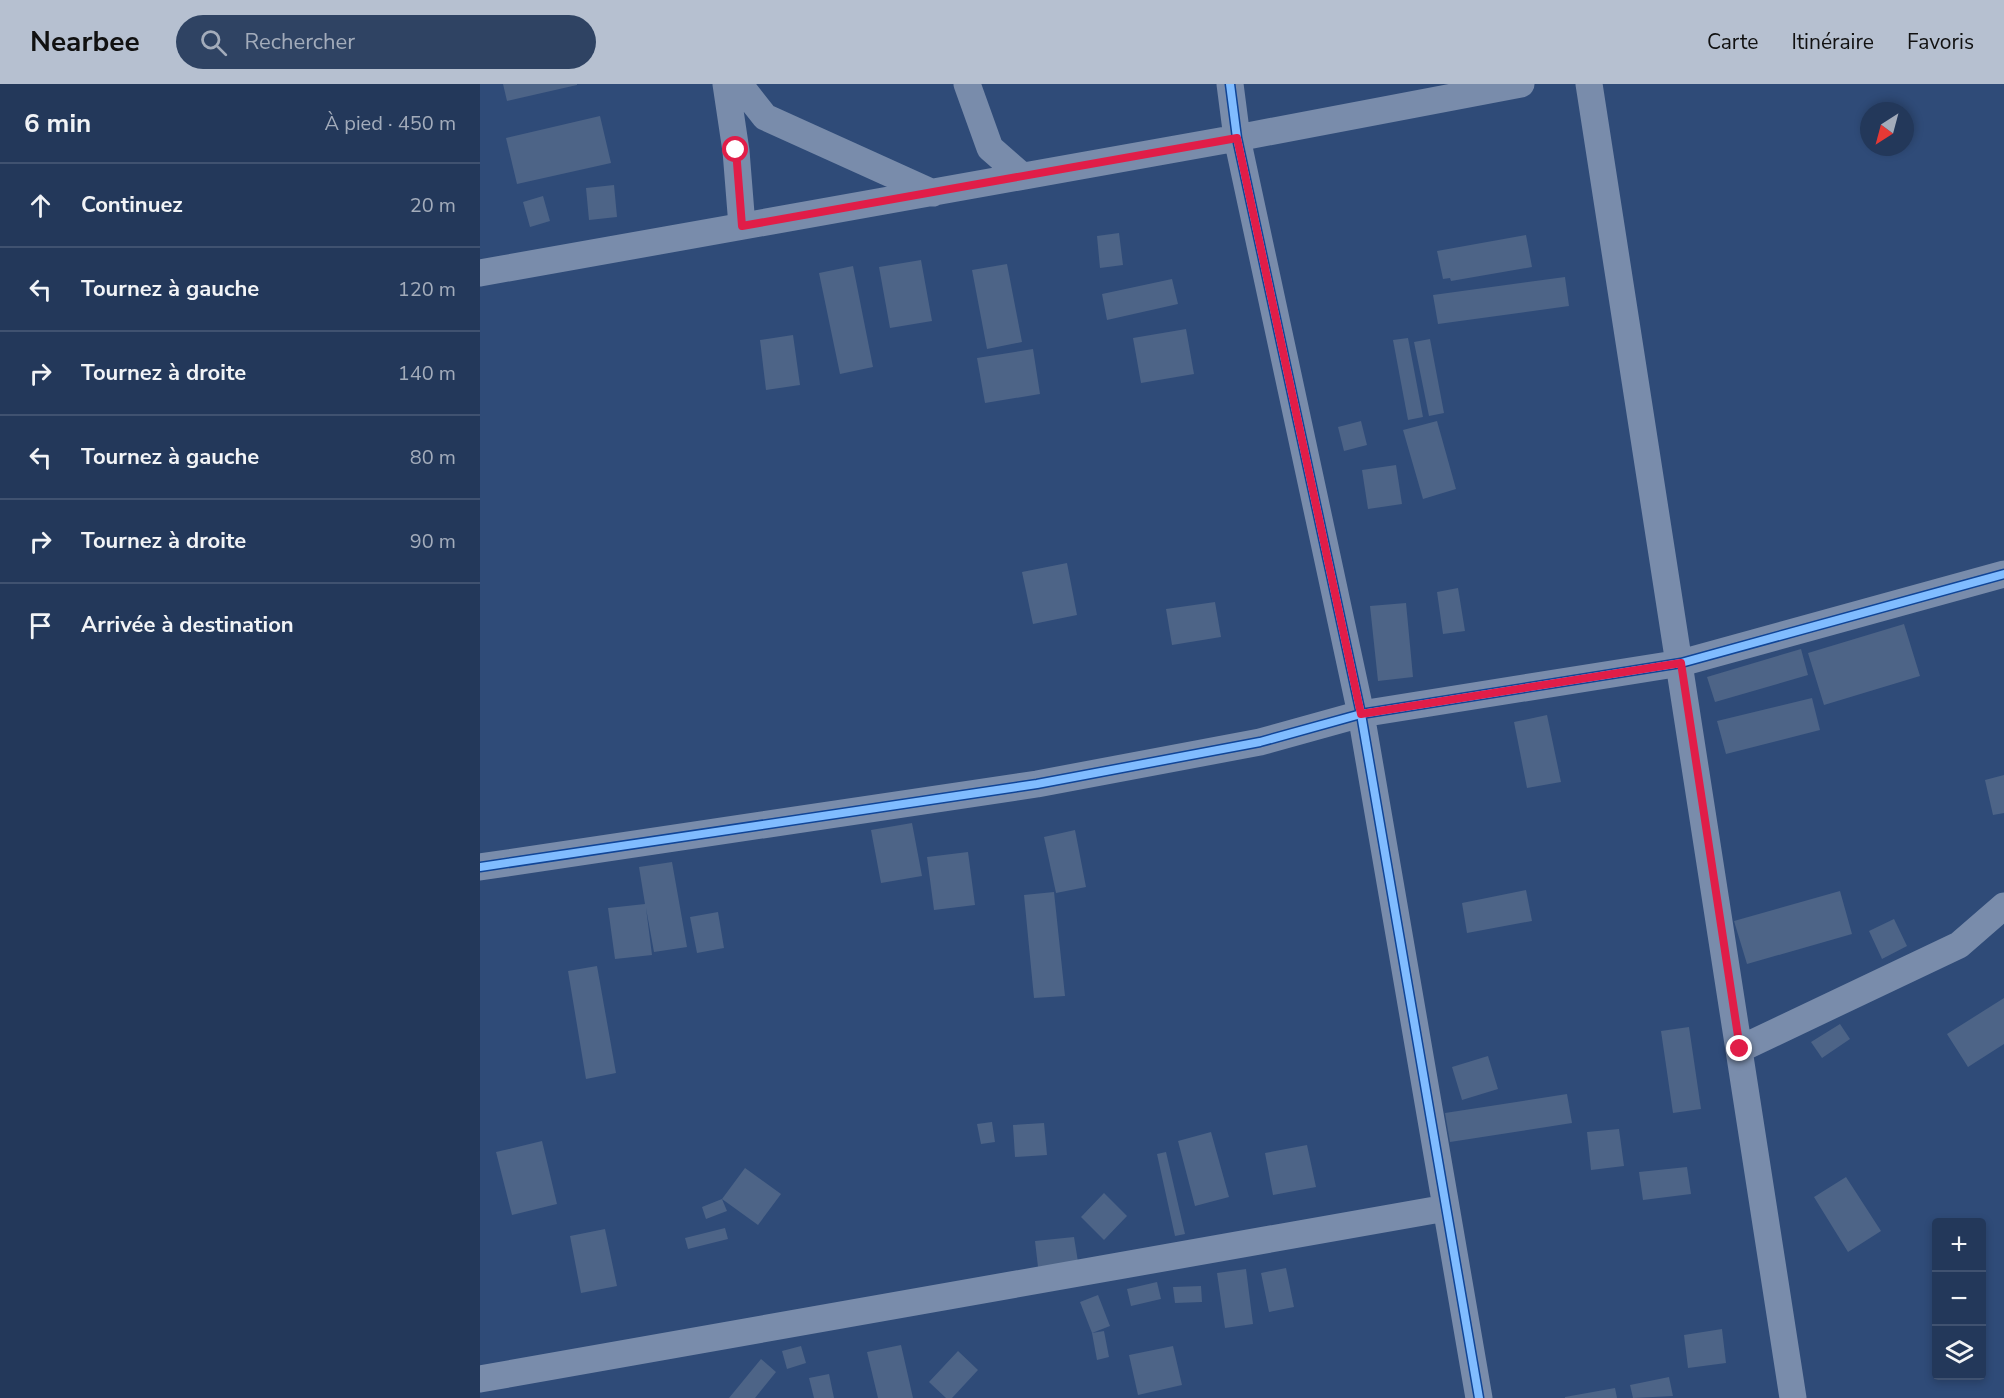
<!DOCTYPE html>
<html lang="fr">
<head>
<meta charset="utf-8">
<style>
  :root { --surface:#23385a; --page:#2f4363; --text:#f1f3f6; --muted:#a3acbb; --line:#405270; --accent:#b6c0d0 }
  body { margin:0; font-family:"Nunito Sans",sans-serif; background:var(--page); color:var(--text) }
  .controls { position:absolute; right:18px; bottom:18px; display:grid; overflow:hidden; border-radius:6px; box-shadow:0 3px 9px #0003 }
  .controls button { width:54px; height:54px; display:grid; place-items:center; padding:0; border:0; border-bottom:2px solid var(--line); background:var(--surface); color:var(--text); font:30px sans-serif }
  .compass { position:absolute; left:1380px; top:18px; width:54px; height:54px; border-radius:50%; background:var(--surface); box-shadow:0 3px 9px #0003; rotate:216deg }
  .stop { position:absolute; width:18px; height:18px; margin:-14px; border:4px solid #e11d48; border-radius:50%; background:#fff }
  .stop.end { background:#e11d48; border-color:#fff; box-shadow:0 2px 6px #0008 }
  .list { margin:0; padding:0; list-style:none }
  h2 { display:flex; justify-content:space-between; align-items:center; height:78px; margin:0; padding:0 24px; font-size:26px }
  h2 small { font-size:20px; font-weight:400; color:var(--muted) }
  .list li { display:grid; grid-template-columns:39px 1fr auto; gap:18px; align-items:center; box-sizing:border-box; height:84px; padding:0 24px; border-top:2px solid var(--line) }
  .list b { display:block; font-size:22px; white-space:nowrap }
  .list em { font-size:20px; font-style:normal; color:var(--muted) }
  .icon { flex:none; width:33px; height:33px; fill:none; stroke:currentColor; stroke-width:2; stroke-linecap:round; stroke-linejoin:round }
  .map { position:relative; flex:none; width:1524px; height:1314px; overflow:hidden }
  header { display:flex; align-items:center; gap:36px; box-sizing:border-box; height:84px; padding:0 30px; background:var(--accent); color:#111 }
  header strong { font-size:28px }
  nav { display:flex; gap:33px; margin-inline-start:auto; font-size:21px }
  .search { width:420px; height:54px; background:var(--page); display:flex; align-items:center; gap:15px; box-sizing:border-box; padding:0 21px; border-radius:33px; color:var(--muted); font-size:22px }
  main { display:flex }
  aside { flex:1; background:var(--surface) }
  .map>svg:first-child { display:block }
  .building { fill:#4d6487 }
  .lines { fill:none; stroke-linecap:round; stroke-linejoin:round }
  .minor { stroke:#798cab; stroke-width:27 }
  .cycleway-casing { stroke:#104597; stroke-width:11 }
  .cycleway { stroke:#80bcff; stroke-width:8 }
  .route { stroke:#e11d48; stroke-width:8 }
</style>
</head>
<body>
<header>
<strong>Nearbee</strong>
<div class="search"><svg class="icon" aria-label="search" viewBox="0 0 24 24"><circle cx="10" cy="10" r="6"/><path d="M15 15l6 6"/></svg>Rechercher</div>
<nav><a>Carte</a><a>Itinéraire</a><a>Favoris</a></nav>
</header>
<main>
<aside>
<h2>6 min<small>À pied · 450 m</small></h2>
<ul class="list">
<li><svg class="icon" aria-label="ahead" viewBox="0 0 24 24"><path d="M12 20V5M6 11l6-6 6 6"/></svg><div><b>Continuez</b></div><em>20 m</em></li>
<li><svg class="icon" aria-label="left" viewBox="0 0 24 24"><path d="M17 20v-9H6M10 6l-5 5 5 5"/></svg><div><b>Tournez à gauche</b></div><em>120 m</em></li>
<li><svg class="icon" aria-label="right" viewBox="0 0 24 24"><path d="M7 20v-9h11M14 6l5 5-5 5"/></svg><div><b>Tournez à droite</b></div><em>140 m</em></li>
<li><svg class="icon" aria-label="left" viewBox="0 0 24 24"><path d="M17 20v-9H6M10 6l-5 5 5 5"/></svg><div><b>Tournez à gauche</b></div><em>80 m</em></li>
<li><svg class="icon" aria-label="right" viewBox="0 0 24 24"><path d="M7 20v-9h11M14 6l5 5-5 5"/></svg><div><b>Tournez à droite</b></div><em>90 m</em></li>
<li><svg class="icon" aria-label="arrive" viewBox="0 0 24 24"><path d="M6 21V4h12l-3 4 3 4H6"/></svg><div><b>Arrivée à destination</b></div></li>
</ul>
</aside>
<div class="map">
<svg width="1524" height="1314" viewBox="0 0 1524 1314">
  <rect width="100%" height="100%" fill="#2f4b78"/>
  <path class="building" d="M23 0H97V1L27 17Z
    M120 32 131 79 37 100 26 54Z
    M134 101 137 133 109 136 106 104Z
    M63 112 70 137 50 143 43 118Z
    M639 149 643 181 620 184 617 152Z
    M1046 151 1052 183 971 197 970 194 963 195 957 167Z
    M441 176 452 237 410 244 399 183Z
    M527 180 542 258 507 265 492 186Z
    M373 182 393 283 360 290 339 189Z
    M1085 193 1089 222 958 240 953 211Z
    M692 195 698 220 627 236 622 210Z
    M706 245 714 290 661 299 653 254Z
    M313 251 320 301 286 306 280 256Z
    M928 254 943 333 928 336 913 256Z
    M950 255 964 329 949 332 934 258Z
    M553 265 560 310 505 319 497 274Z
    M881 337 887 361 864 367 858 343Z
    M957 337 976 405 943 415 923 346Z
    M916 381 922 420 888 425 882 386Z
    M587 479 597 531 553 540 542 488Z
    M978 504 985 547 963 550 957 508Z
    M735 518 741 553 692 561 686 525Z
    M926 519 933 593 898 597 890 522Z
    M1424 540 1440 592 1344 621 1328 569Z
    M1321 565 1328 591 1235 618 1227 593Z
    M1332 614 1340 646 1246 670 1237 637Z
    M1067 631 1081 698 1047 704 1034 638Z
    M1524 691V729L1513 731 1505 696Z
    M432 739 442 792 401 799 391 746Z
    M595 746 606 803 576 809 564 753Z
    M488 768 495 821 454 826 447 773Z
    M192 778 207 863 174 868 166 824 172 871 135 875 128 824 165 820 159 783Z
    M1046 806 1052 837 987 849 982 819Z
    M1360 807 1372 850 1267 880 1254 837Z
    M574 808 585 912 554 914 544 811Z
    M238 828 244 864 217 869 210 833Z
    M1414 835 1427 862 1402 875 1389 847Z
    M117 882 136 989 106 995 88 887Z
    M1524 914V960L1488 983 1467 950Z
    M1360 940 1370 955 1342 974 1331 958Z
    M1209 943 1221 1025 1193 1029 1181 947Z
    M1008 972 1018 1005 982 1016 972 983Z
    M1087 1010 1092 1039 970 1058 965 1029Z
    M512 1038 515 1058 501 1060 497 1040Z
    M564 1039 567 1071 535 1073 533 1041Z
    M1139 1045 1144 1082 1111 1086 1107 1048Z
    M731 1048 749 1113 715 1122 698 1057Z
    M62 1057 77 1120 32 1131 16 1068Z
    M827 1061 836 1103 793 1111 785 1069Z
    M686 1068 705 1150 695 1152 677 1070Z
    M1207 1083 1211 1110 1163 1116 1159 1088Z
    M265 1084 301 1110 278 1141 242 1115 247 1127 226 1135 222 1123 242 1115Z
    M1366 1093 1401 1147 1368 1168 1334 1113Z
    M624 1109 647 1132 624 1156 601 1133Z
    M245 1144 248 1155 208 1165 205 1154Z
    M125 1145 137 1202 101 1209 90 1152Z
    M594 1153 598 1178 558 1183 555 1157Z
    M806 1184 814 1223 789 1228 781 1189Z
    M766 1185 773 1240 745 1244 737 1189Z
    M677 1198 681 1215 651 1222 647 1205Z
    M721 1202 722 1218 695 1219 693 1203Z
    M618 1211 630 1242 612 1249 624 1247 629 1273 617 1276 612 1249 600 1218Z
    M1242 1245 1246 1279 1208 1284 1204 1251Z
    M421 1261 433 1314H398L387 1268Z
    M321 1262 326 1279 307 1285 302 1267Z
    M693 1262 702 1301 658 1311 649 1271Z
    M478 1267 498 1286 472 1314H466L449 1298Z
    M281 1275 296 1288 275 1314H249Z
    M349 1290 354 1314H334L329 1294Z
    M1189 1293 1193 1312 1153 1314 1150 1301Z
    M1135 1304 1137 1314H1085V1313Z"/>
  <g class="lines">
    <path class="minor" d="M246 0 256 67 262 142
      M259 0 285 33 453 109
      M487 0 510 64 542 92
      M750 0 757 54 881 630 999 1314
      M1109 0 1313 1314
      M0 189 757 54 1041 0
      M0 783 557 700 780 658 881 630 1201 579 1524 490
      M1260 965 1479 861 1524 822
      M0 1295 966 1124"/>
    <g class="cycleway-casing">
      <path id="cycleway" d="M750 0 757 54 881 630 999 1314
        M0 783 557 700 780 658 881 630 1201 579 1524 490"/>
    </g>
    <use href="#cycleway" class="cycleway"/>
  </g>
  <g class="lines">
    <path class="route" d="M256 66 262 142 757 54 881 630 1201 579 1260 965"/>
  </g>
</svg>
<div class="controls">
<button>+</button>
<button>−</button>
<button><svg class="icon" aria-label="layers" viewBox="0 0 24 24"><path d="M12 4l9 5-9 5-9-5zM3 14l9 5 9-5"/></svg></button>
</div>
<svg class="compass" viewBox="-18 -18 36 36"><path d="M0-13l5 13h-10z" fill="#e53935"/><path d="M0 13l5-13h-10z" fill="#a3acbb"/></svg>
<div class="stop" style="left:256px;top:66px"></div>
<div class="stop end" style="left:1260px;top:965px"></div>
</div>
</main>
</body>
</html>
